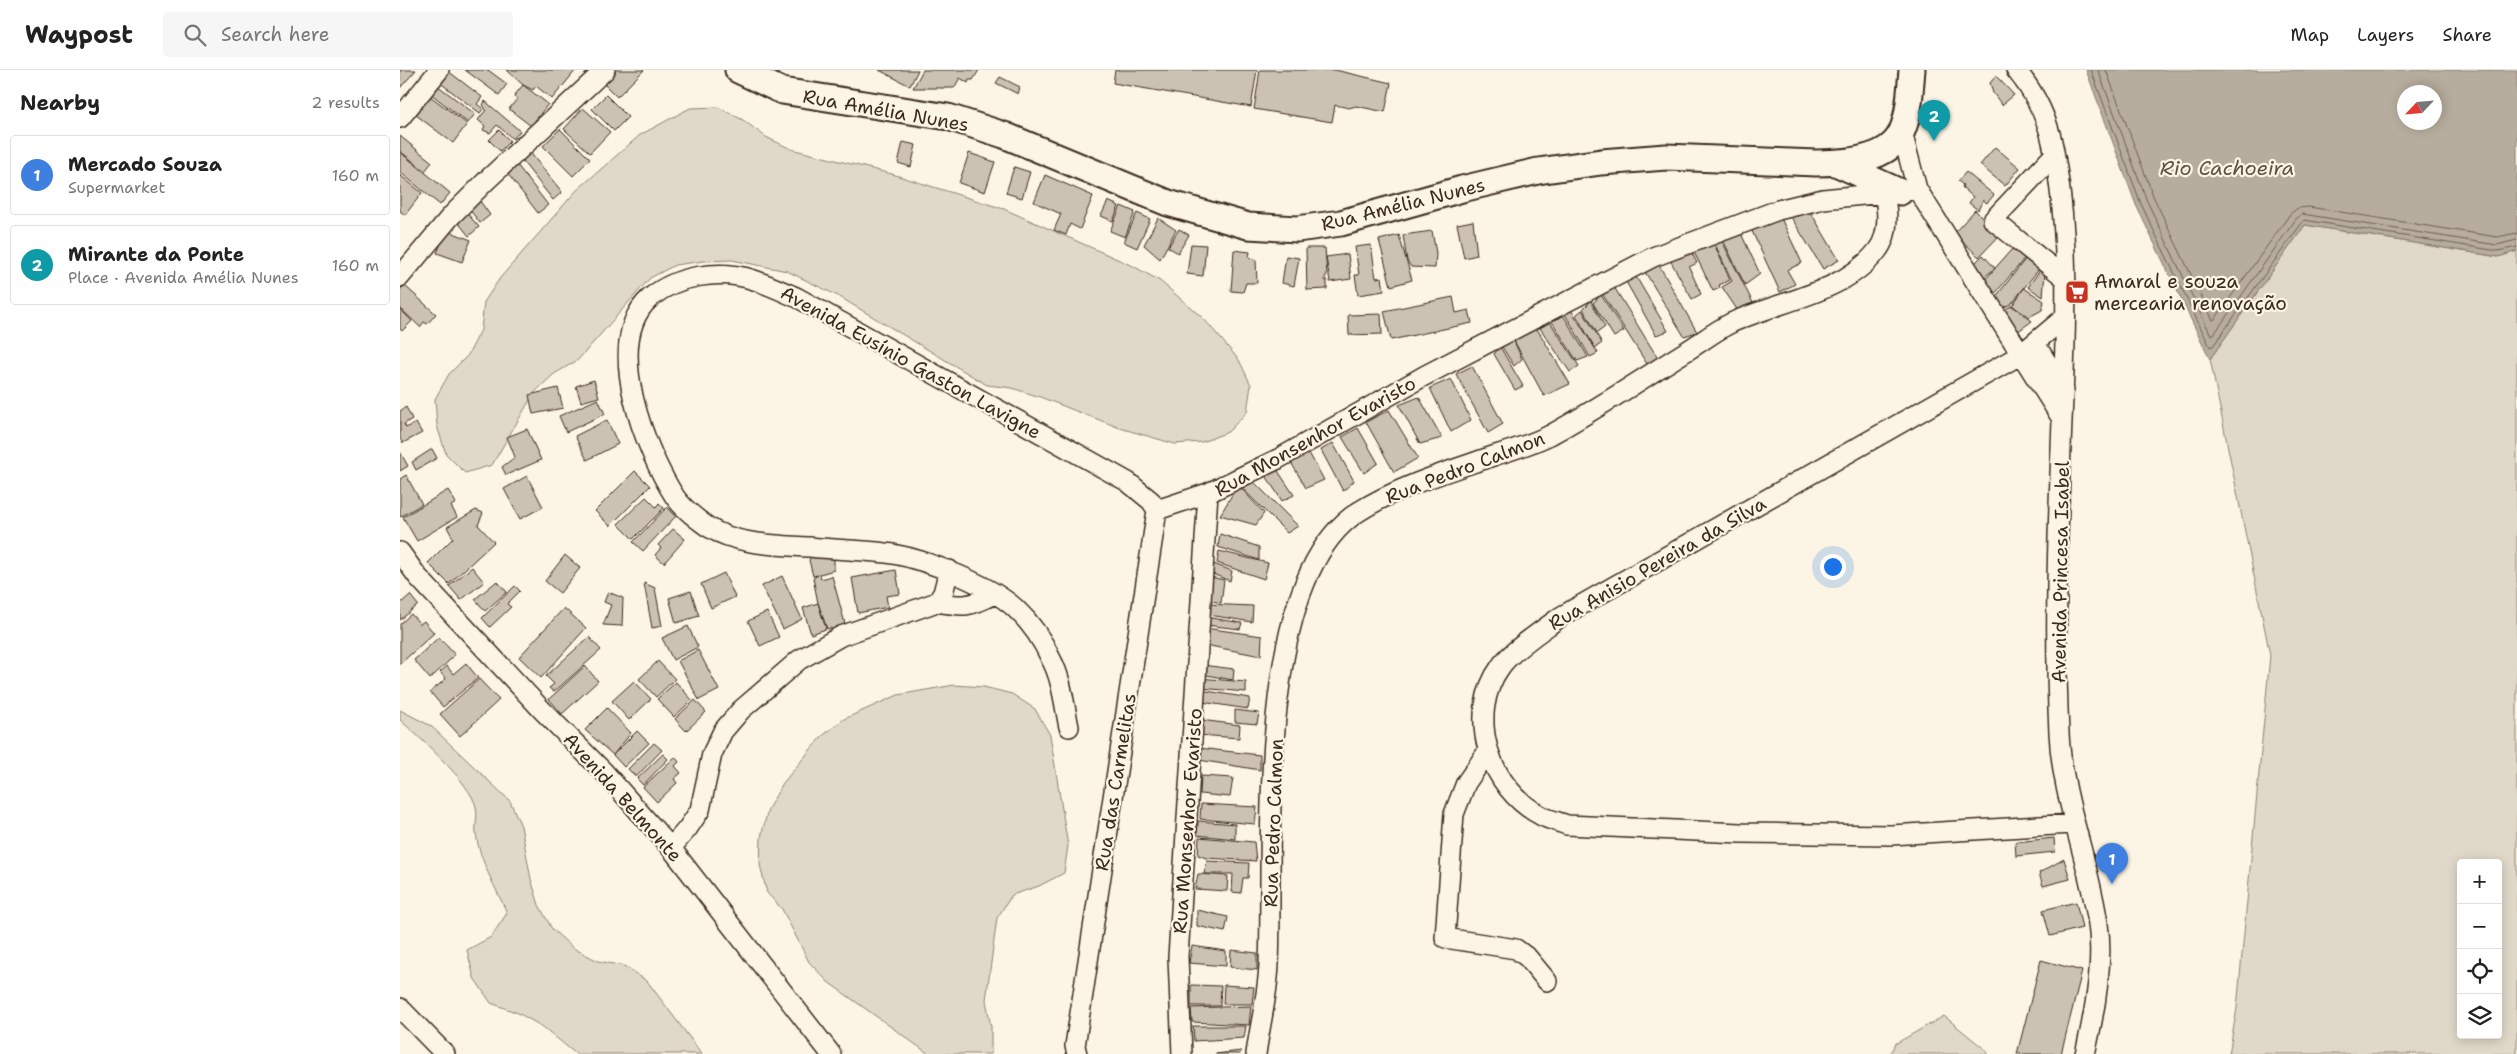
<!DOCTYPE html>
<html lang="en">
<head>
<meta charset="utf-8">
<style>
  :root { --surface:#fff; --page:#f6f6f6; --text:#222; --muted:#767676; --line:#e0e0e0; --accent:#c8321e }
  body { margin:0; font-family:"Shantell Sans",sans-serif; background:var(--page); color:var(--text) }
  .controls { position:absolute; right:15px; bottom:15px; display:grid; overflow:hidden; border-radius:5px; box-shadow:0 2px 12px #0003 }
  .controls button { width:45px; height:45px; display:grid; place-items:center; padding:0; border:0; border-bottom:1px solid var(--line); background:var(--surface); color:var(--text); font:25px sans-serif }
  .compass { position:absolute; left:1997px; top:15px; width:45px; height:45px; border-radius:50%; background:var(--surface); box-shadow:0 2px 12px #0003; rotate:244deg }
  .you { position:absolute; left:1432px; top:496px; width:18px; height:18px; margin:-12px; border:4px solid #fff; border-radius:50%; background:#1a73e8; box-shadow:0 0 0 8px #1a73e833 }
  .badge { display:grid; place-items:center; width:32px; height:32px; border-radius:50%; background:var(--accent); color:#fff; font-size:16px; font-weight:700 }
  .pin { position:absolute; translate:-50% -41px; filter:drop-shadow(0 1px 2px #0008) }
  .pin::after { content:''; position:absolute; top:26px; width:18px; height:15px; background:inherit; clip-path:polygon(0 0,100% 0,50% 100%) }
  .list { margin:0; padding:0; list-style:none }
  h2 { display:flex; justify-content:space-between; align-items:center; height:65px; margin:0; padding:0 20px; font-size:21px }
  h2 small { font-size:16px; font-weight:400; color:var(--muted) }
  .list li { display:grid; grid-template-columns:32px 1fr auto; gap:15px; align-items:center; box-sizing:border-box; height:80px; margin:0 10px 10px; padding:0 10px; border:1px solid var(--line); border-radius:5px }
  .list b { display:block; font-size:19px; white-space:nowrap }
  .list p { margin:0; font-size:16px; white-space:nowrap; color:var(--muted) }
  .list em { font-size:16px; font-style:normal; color:var(--muted) }
  .icon { flex:none; width:28px; height:28px; fill:none; stroke:currentColor; stroke-width:2; stroke-linecap:round; stroke-linejoin:round }
  .map { position:relative; flex:none; width:2117px; height:984px; overflow:hidden }
  header { display:flex; align-items:center; gap:30px; box-sizing:border-box; height:70px; padding:0 25px; background:var(--surface); border-bottom:1px solid var(--line) }
  header strong { font-size:24px }
  nav { display:flex; gap:28px; margin-inline-start:auto; font-size:18px }
  .search { width:350px; height:45px; background:var(--page); display:flex; align-items:center; gap:12px; box-sizing:border-box; padding:0 18px; border-radius:5px; color:var(--muted); font-size:19px }
  main { display:flex }
  aside { flex:1; background:var(--surface) }
  .map>svg:first-child { display:block }
  .green { fill:#e0d8c8; stroke:#8e8173; fill-rule:evenodd }
  .water { fill:#b7ad9e; stroke:#85796b; fill-rule:evenodd }
  .lines { fill:none; stroke-linecap:round; stroke-linejoin:round }
  .shore { stroke:#6d5e51; stroke-width:1 }
  .building { fill:#ccc2b3; stroke:#3b2a1e }
  .minor-casing { stroke:#3b2a1e; stroke-width:22 }
  .major-casing { stroke:#3b2a1e; stroke-width:29 }
  .minor { stroke:#fcf5e5; stroke-width:19 }
  .major { stroke:#fcf5e5; stroke-width:25 }
  .labels { text-anchor:middle; stroke-width:4.5; stroke-linejoin:round; paint-order:stroke }
  .street-label { font-size:19px; fill:#3b2a1e; stroke:#fcf5e5 }
  .poi-label { font-size:19px; fill:#3b2a1e; stroke:#fcf5e5; text-anchor:start }
  .water-label { font-size:20px; font-style:italic; fill:#605144; stroke:#fcf5e5 }
</style>
</head>
<body>
<header>
<strong>Waypost</strong>
<div class="search"><svg class="icon" aria-label="search" viewBox="0 0 24 24"><circle cx="10" cy="10" r="6"/><path d="M15 15l6 6"/></svg>Search here</div>
<nav><a>Map</a><a>Layers</a><a>Share</a></nav>
</header>
<main>
<aside>
<h2>Nearby<small>2 results</small></h2>
<ul class="list">
<li><span class="badge" style="background:#3f7fe0">1</span><div><b>Mercado Souza</b><p>Supermarket</p></div><em>160 m</em></li>
<li><span class="badge" style="background:#0f9aa8">2</span><div><b>Mirante da Ponte</b><p>Place · Avenida Amélia Nunes</p></div><em>160 m</em></li>
</ul>
</aside>
<div class="map">
<svg width="2117" height="984" viewBox="0 0 2117 984">
  <rect width="100%" height="100%" fill="#fcf5e5"/>
  <filter id="ink" filterUnits="userSpaceOnUse"><feTurbulence type="fractalNoise" baseFrequency=".02" numOctaves="2"/><feDisplacementMap in="SourceGraphic" scale="10" xChannelSelector="R" yChannelSelector="G"/><feConvolveMatrix kernelMatrix="1 2 1 2 8 2 1 2 1" color-interpolation-filters="sRGB"/></filter>
  <g filter="url(#ink)">
    <path class="green" d="M318 37 343 50 366 67 391 79 492 104 604 139 733 196 760 211 804 249 839 290 851 315 847 342 828 362 802 372 775 374 720 358 640 327 612 318 587 315 438 226 387 201 332 190 303 191 275 195 250 208 178 290 154 304 134 323 92 395 65 403 46 384 37 356 35 329 49 304 68 285 81 260 84 232 100 208 176 121 240 65 290 38Z
      M1905 155 2098 187 2117 181V984H1829L1837 938 1870 585 1810 289ZM2061 793H2098V965H2061Z
      M554 615 584 617 612 624 635 639 650 665 668 776 664 803 639 816 612 825 597 848 586 930 591 957V984H529L428 912 409 892 382 839 367 823 360 795 361 767 368 739 383 713 421 667 444 649 498 625Z
      M0 640 31 656 110 731 121 756 131 809 139 835 152 859 173 878 198 891 224 896 247 911 302 984H176L143 957 118 943 91 933 74 908 67 880 91 867 107 843C96 818 80 792 76 764 75 755 78 746 76 737 71 713 19 667 0 650Z
      M1544 946 1587 981V984H1490L1495 974Z"/>
    <path class="water" d="M1686 0H2117V181L2099 187 1905 155 1810 289 1736 135ZM2004 22H2034V52H2004Z"/>
    <g class="lines">
      <path class="shore" d="M1691 0 1741 134 1810 277 1813 276 1904 150 2098 181 2117 177
        M1698 0 1747 131 1811 265 1814 264 1896 149 1902 144 2097 175 2117 170
        M1706 0 1754 128 1813 250 1815 249 1890 144 1898 138 1909 137 2097 167 2117 163"/>
    </g>
    <path class="building" d="M0 0H16L0 18Z
      M65 0H88L107 14 99 25Z
      M107 0H176L152 29 136 16 133 20 123 15Z
      M212 0H244L217 27 201 11Z
      M479 0H518L510 16Z
      M523 0H579L573 10H569L568 13 560 8 554 18H513Z
      M715 0H857L851 37 713 13Z
      M860 0H935L991 13 985 42 956 36 949 38 935 35 932 52 854 39Z
      M48 1 82 27 77 34 83 39 80 43 39 12Z
      M1596 6 1614 25 1602 35 1593 23 1590 13Z
      M600 7 620 17 618 24 596 13Z
      M37 15 75 44 68 53 30 23Z
      M123 15 148 34 131 56 109 39 117 29 114 26Z
      M206 25 228 47 214 61 192 39Z
      M30 26 67 54 53 73 16 45Z
      M85 31 120 61 113 69 97 55 90 63 83 60 85 56 78 50 86 40 83 35Z
      M183 38 210 62 190 83 164 59Z
      M160 59 190 89 173 106 143 76Z
      M99 60 110 71 100 81 89 70Z
      M0 66 32 92 25 101 0 81Z
      M503 72 516 75 511 97 498 93Z
      M1595 77 1620 98 1605 116 1580 95Z
      M128 80 162 122 153 130 119 87Z
      M0 82 50 123 40 135 0 102Z
      M569 83 595 92 585 122 559 113Z
      M114 91 148 135 138 143 104 99Z
      M614 97 630 102 622 128 606 123Z
      M1566 102 1594 125 1587 133 1583 130 1578 140 1569 133 1573 127 1562 117 1563 115 1558 111Z
      M0 105 22 123 5 145 0 141Z
      M645 105 693 126 680 159 670 154 666 165 654 160 661 144 634 132Z
      M77 127 90 145 80 153 66 135Z
      M708 131 719 136 713 151 701 146Z
      M721 136 735 142 725 167 710 161Z
      M1407 136 1439 190 1423 199 1391 147Z
      M1575 140 1600 165 1579 187 1554 163Z
      M66 142 79 157 69 166 56 150Z
      M737 143 750 149 737 178 724 172Z
      M1379 144 1402 193 1387 200 1395 214 1380 222 1351 159Z
      M758 148 776 160 760 189 744 175Z
      M1073 151 1077 185 1064 188 1057 154Z
      M1338 157 1360 204 1345 215 1321 166Z
      M779 159 789 165 778 183 768 177Z
      M46 160 71 170 62 192 37 183Z
      M1032 161 1036 183 1035 198 1011 197 1007 191 1003 165Z
      M999 165 1012 210 991 216 979 170Z
      M1320 167 1353 233 1338 241 1322 217 1332 211 1313 170Z
      M1312 169 1330 210 1319 215 1320 218 1313 221 1292 178Z
      M1618 172 1630 182 1593 226 1584 211Z
      M791 174 806 175 803 206 787 204Z
      M971 175 976 208 982 207 984 221 958 225 955 205H959L955 177Z
      M906 178H925L927 204 924 210H927V219L907 220Z
      M1290 179 1297 193 1289 197 1301 224 1292 229 1270 190Z
      M834 180 850 182 849 187 856 190 857 213H846L843 222 831 221Z
      M1630 183 1643 194 1612 233 1601 239 1595 228Z
      M948 184 951 209 930 212 926 187Z
      M1583 185 1595 198 1583 208 1572 196Z
      M886 186 899 188 894 216 882 213Z
      M1259 195 1297 262 1284 266 1245 202Z
      M1641 199 1645 202 1643 227 1628 217Z
      M1235 205 1268 261 1256 265 1225 210Z
      M4 215 36 244 27 254 24 252 20 257 0 238V220Z
      M1214 217 1259 290 1247 294 1203 225Z
      M1624 218 1644 231 1642 240 1629 247 1612 236Z
      M1201 225 1224 261 1214 267 1193 233Z
      M1053 227 1056 243 1069 240 1072 253 991 270 984 241Z
      M1191 231 1205 257 1197 263 1183 239Z
      M1612 235 1632 251 1617 262 1603 241Z
      M0 239 12 251 2 261 0 259Z
      M1171 240 1198 283 1190 287 1165 244Z
      M1182 240 1202 273 1195 278 1176 245Z
      M1162 243 1188 287 1177 291 1151 250Z
      M981 244 982 264 949 265 948 245Z
      M1150 252 1179 296 1170 302 1140 258Z
      M1136 257 1170 314 1144 326 1113 269Z
      M1113 269 1122 289 1114 296 1102 277Z
      M1100 277 1123 316 1115 320 1094 284Z
      M1072 296 1103 354 1088 363 1056 304Z
      M1051 309 1071 350 1051 362 1030 318Z
      M194 310 199 327 181 332 176 316Z
      M158 318 163 338 133 344 129 325Z
      M1019 327 1042 368 1020 374 999 335Z
      M198 329 205 344 166 362 159 346Z
      M6 337 12 349 4 354 6 358 16 353 22 363 3 373 0 369V341Z
      M989 340 1018 388 994 402 966 352Z
      M207 350 218 374 187 390 175 366Z
      M958 358 978 393 964 403 942 367Z
      M127 359 141 390 106 405 102 397 115 387 107 367Z
      M933 373 954 411 943 421 921 380Z
      M32 379 37 388 16 400 12 392Z
      M908 381 924 410 906 418 889 389Z
      M0 382 8 396 0 401Z
      M874 395 894 425 882 431 863 401Z
      M235 401 250 416 210 456 195 441Z
      M6 405 22 434 0 447V409Z
      M127 406 143 437 120 449 104 419Z
      M851 409 898 456 887 463 842 418Z
      M838 415 864 443 856 455 820 445Z
      M48 420 56 433 51 436 57 447 17 471 3 447Z
      M246 427 256 437 259 433 264 438 233 469 218 454Z
      M267 437 276 446 243 481 233 472Z
      M76 440 83 443 78 455 94 472 49 514 28 493 53 468 47 457Z
      M273 459 285 469 264 493 255 485 261 478 258 475Z
      M820 464 859 477V490L818 477Z
      M819 481 868 493 864 509 817 493Z
      M165 485 180 498 160 523 145 511Z
      M412 485 434 486V500L420 504 421 509 432 506 446 557 432 561 431 558 427 559 418 533 413 508 418 505 413 506 409 490Z
      M811 493 832 501 830 511 810 503Z
      M72 497 84 512 61 530 49 516Z
      M496 500 500 524 486 526 488 537 458 543 452 508Z
      M324 503 335 527 311 538 301 514Z
      M382 506 402 549 383 559 362 516Z
      M806 506 824 510 821 533 803 529Z
      M97 511 107 522 85 541 75 529Z
      M244 513 255 518 262 556 252 558Z
      M115 516 120 521 107 534 111 537 90 557 82 548Z
      M291 521 299 546 276 553 269 528Z
      M208 522 223 528 222 556 203 555 211 535 204 532Z
      M10 525 18 535 0 550V534Z
      M418 533 426 559 411 564 403 538Z
      M805 534 853 536 852 552 803 544Z
      M164 538 186 558 141 608 119 587Z
      M367 542 379 567 360 576 348 551Z
      M11 544 20 554 24 551 34 563 0 594V554Z
      M805 547 842 553 840 559 806 555Z
      M288 556 298 577 273 590 262 568Z
      M805 558 862 566 861 586 805 575Z
      M39 567 55 585 30 609 14 590Z
      M189 567 201 580 154 622 149 618 154 614 146 606Z
      M298 580 319 620 299 630 278 591Z
      M258 591 275 609 256 627 239 609Z
      M66 593 78 608 43 637 30 622 46 609 40 602 47 596 53 604Z
      M802 595 834 599 833 610 801 604Z
      M185 596 198 611 162 644 149 629Z
      M799 608 846 612V622L800 618Z
      M79 609 99 630 60 666 40 644Z
      M234 611 251 629 229 650 212 631Z
      M276 612 292 630 274 647 257 629Z
      M800 620 850 628 848 639 802 632Z
      M295 630 306 642 286 661 275 649Z
      M207 638 231 663 213 685 185 660Z
      M835 640 859 643 857 654 835 652Z
      M800 650 840 655 839 668 799 665Z
      M237 661 249 673 224 697 213 685Z
      M254 673 262 680 236 707 228 699Z
      M799 678 860 685V700L799 690Z
      M263 684 268 689 243 715 237 709Z
      M275 687 279 692 275 696 281 703 274 709 277 713 257 732 243 717Z
      M801 706 833 708 830 727 800 724Z
      M801 734 857 737 855 754 800 749Z
      M798 751 835 754V769L797 765Z
      M799 767 854 772 856 791 806 788 798 785Z
      M1654 768 1655 782 1616 786 1615 772Z
      M1664 789 1670 809 1643 816 1639 803Z
      M807 791 849 793 848 808H843L841 823 832 822 833 804H804Z
      M798 804 828 806 827 821 795 819Z
      M1676 832 1682 858 1650 866 1643 840Z
      M797 840 828 847 825 862 797 856Z
      M792 876 826 881V896L789 893Z
      M831 880 857 883V900L830 897Z
      M1641 890 1682 901 1661 984H1617Z
      M791 915 821 916 820 936H791Z
      M824 915 854 917 852 934H823Z
      M851 936 849 955 792 952 791 938Z
      M793 956H846L844 968 794 971Z
      M841 981 840 984H815Z"/>
    <g class="lines">
      <g class="minor-casing">
        <path id="minor" d="M1616 0C1635 23 1647 46 1653 76 1671 166 1666 260 1662 351 1658 455 1654 559 1659 663 1662 729 1689 790 1698 854 1704 893 1694 946 1685 984
          M0 48 39 0
          M1502 62 1517 119 1662 349
          M1654 85 1593 150 1665 208
          M0 207 51 146 86 111 205 0
          M1664 248 1620 285 1160 547C1143 560 1112 580 1101 596 1065 645 1089 719 1142 746 1150 750 1159 752 1167 755L1340 763 1491 765 1673 754
          M1636 275 1664 320
          M0 482 18 507 143 641 203 701 271 778 431 984
          M537 532C564 537 570 537 594 524
          M669 657C664 634 662 609 651 589 643 571 631 553 616 539 591 515 527 490 493 484 466 480 437 480 410 477 376 475 337 475 308 457 298 450 282 437 275 427 246 382 201 272 250 228 277 205 320 199 354 210 369 215 384 222 398 228L728 412 751 431 757 440 808 423
          M1088 681 1066 713 1054 744 1045 868 1116 879 1128 888 1147 911
          M271 778 288 758 300 740 312 684 323 661 341 640 399 590 441 566 537 532 543 523 549 500
          M0 938 45 984
          M677 984 675 976 757 440
          M782 984 778 887 808 423 878 389 1024 306 1253 187 1378 140 1423 129 1484 123
          M856 984C860 954 868 924 869 894 874 780 852 511 958 442 999 416 1047 402 1093 386 1112 380 1132 374 1150 365 1196 340 1240 310 1285 282 1300 273 1315 261 1331 253 1378 231 1443 224 1477 181 1490 165 1488 142 1484 123L1517 119"/>
      </g>
      <g class="major-casing">
        <path id="major" d="M338 0 382 21 548 47 604 65 768 133 848 156 897 159 941 153 1062 119 1138 101 1201 92 1266 87 1416 93C1443 93 1490 91 1502 61 1510 43 1510 19 1512 0
          M1436 93 1500 122"/>
      </g>
      <use href="#minor" class="minor"/>
      <use href="#major" class="major"/>
    </g>
  </g>
  <defs>
    <g id="supermarket-square" transform="scale(1.25)"><rect x="-9" y="-9" width="18" height="18" rx="4" fill="#c8321e" stroke="#fcf5e5"/><path d="M-6-5.5h2.5l.6 2H6L4.5 2H-2.5L-4.4-4H-6ZM-1.5 3.2a1.3 1.3 0 1 0 .1 0ZM3 3.2a1.3 1.3 0 1 0 .1 0Z" fill="#fff"/></g>
  </defs>
  <g fill-rule="evenodd">
    <use href="#supermarket-square" x="1677" y="222"/>
  </g>
  <g class="labels">
    <g class="street-label">
      <text transform="translate(486 40) rotate(10)" y="7">Rua Amélia Nunes</text>
      <text transform="translate(1003 134) rotate(-14)" y="7">Rua Amélia Nunes</text>
      <text transform="translate(511 292) rotate(29)" y="7">Avenida Eusínio Gaston Lavigne</text>
      <text transform="translate(915 366) rotate(-29)" y="7">Rua Monsenhor Evaristo</text>
      <text transform="translate(1065 397) rotate(-21)" y="7">Rua Pedro Calmon</text>
      <text transform="translate(1257 493) rotate(-30)" y="7">Rua Anisio Pereira da Silva</text>
      <text transform="translate(1660 502) rotate(-89)" y="7">Avenida Princesa Isabel</text>
      <text transform="translate(715 712) rotate(-81)" y="7">Rua das Carmelitas</text>
      <text transform="translate(223 727) rotate(48)" y="7">Avenida Belmonte</text>
      <text transform="translate(787 751) rotate(-86)" y="7">Rua Monsenhor Evaristo</text>
      <text transform="translate(873 753) rotate(-88)" y="7">Rua Pedro Calmon</text>
    </g>
    <g class="poi-label">
      <text x="1694" y="218">Amaral e souza<tspan x="1694" dy="22">mercearia renovação</tspan></text>
    </g>
    <g class="water-label">
      <text x="1827" y="105">Rio Cachoeira</text>
    </g>
  </g>
</svg>
<div class="controls">
<button>+</button>
<button>−</button>
<button><svg class="icon" aria-label="locate" viewBox="0 0 24 24"><circle cx="12" cy="12" r="6"/><path d="M12 2v4M12 18v4M2 12h4M18 12h4"/></svg></button>
<button><svg class="icon" aria-label="layers" viewBox="0 0 24 24"><path d="M12 4l9 5-9 5-9-5zM3 14l9 5 9-5"/></svg></button>
</div>
<svg class="compass" viewBox="-18 -18 36 36"><path d="M0-13l5 13h-10z" fill="#e53935"/><path d="M0 13l5-13h-10z" fill="#767676"/></svg>
<div class="you"></div>
<div class="pin badge" style="left:1712px;top:814px;background:#3f7fe0">1</div>
<div class="pin badge" style="left:1534px;top:71px;background:#0f9aa8">2</div>
</div>
</main>
</body>
</html>
